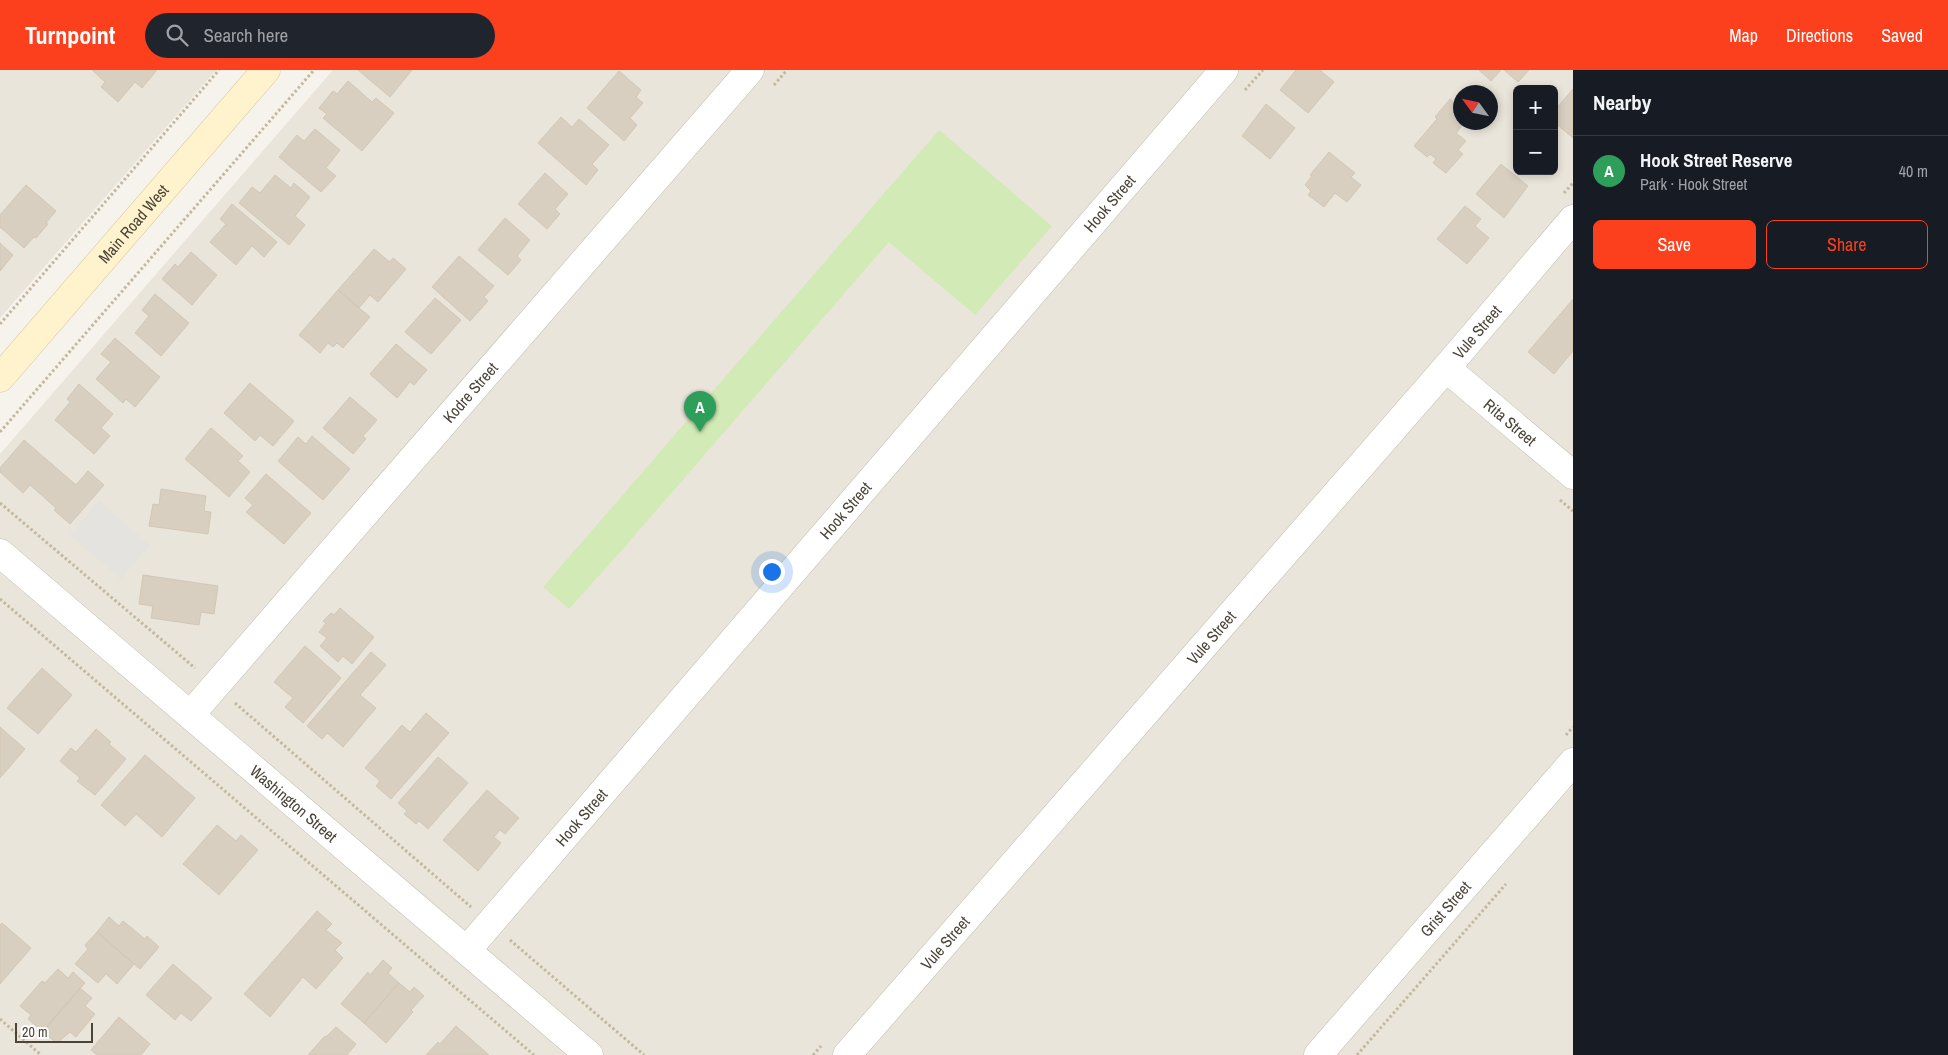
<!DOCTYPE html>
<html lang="en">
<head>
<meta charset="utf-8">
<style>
  :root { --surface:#171b24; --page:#20242c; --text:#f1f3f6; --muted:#9ea1a6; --line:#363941; --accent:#fc3f1d }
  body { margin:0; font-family:"Archivo Narrow",sans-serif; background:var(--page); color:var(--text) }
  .controls { position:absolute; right:15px; top:15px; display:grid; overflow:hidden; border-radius:8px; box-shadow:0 2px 8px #0003 }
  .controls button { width:45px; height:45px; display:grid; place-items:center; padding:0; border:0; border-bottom:1px solid var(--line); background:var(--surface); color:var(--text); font:25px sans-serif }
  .compass { position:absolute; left:1453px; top:15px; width:45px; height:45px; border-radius:50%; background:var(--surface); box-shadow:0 2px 8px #0003; rotate:303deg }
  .scale { position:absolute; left:15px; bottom:12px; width:78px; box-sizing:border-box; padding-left:5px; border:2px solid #4b4439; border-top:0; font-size:14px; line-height:18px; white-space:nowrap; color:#4b4439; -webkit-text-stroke:4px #fff; paint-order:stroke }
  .you { position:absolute; left:771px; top:501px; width:18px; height:18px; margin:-12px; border:4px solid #fff; border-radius:50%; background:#1a73e8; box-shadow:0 0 0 8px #1a73e833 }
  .badge { display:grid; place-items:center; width:32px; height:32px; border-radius:50%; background:var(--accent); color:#fff; font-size:16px; font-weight:700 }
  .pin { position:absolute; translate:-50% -41px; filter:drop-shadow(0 1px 2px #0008) }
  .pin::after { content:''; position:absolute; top:26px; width:18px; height:15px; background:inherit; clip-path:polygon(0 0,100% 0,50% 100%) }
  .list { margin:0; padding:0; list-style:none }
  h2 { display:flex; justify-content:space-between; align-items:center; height:65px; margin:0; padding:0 20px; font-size:21px }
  h2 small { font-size:16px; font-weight:400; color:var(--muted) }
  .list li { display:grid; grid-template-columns:32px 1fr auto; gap:15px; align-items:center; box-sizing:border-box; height:70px; padding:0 20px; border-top:1px solid var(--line) }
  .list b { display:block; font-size:19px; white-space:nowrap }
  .list p { margin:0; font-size:16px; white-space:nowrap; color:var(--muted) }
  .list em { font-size:16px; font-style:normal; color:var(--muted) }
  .actions { display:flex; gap:10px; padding:15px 20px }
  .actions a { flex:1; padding:11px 0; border:1px solid var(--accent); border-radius:8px; text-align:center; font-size:18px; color:var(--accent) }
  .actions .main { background:var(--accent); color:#fff }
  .icon { flex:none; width:28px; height:28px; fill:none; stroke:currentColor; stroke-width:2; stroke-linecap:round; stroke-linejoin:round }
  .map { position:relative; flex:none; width:1573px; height:985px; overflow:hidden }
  header { display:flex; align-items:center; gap:30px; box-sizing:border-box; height:70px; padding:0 25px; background:var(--accent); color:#fff }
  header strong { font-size:24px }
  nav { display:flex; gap:28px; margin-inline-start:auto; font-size:18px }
  .search { width:350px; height:45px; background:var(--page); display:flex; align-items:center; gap:12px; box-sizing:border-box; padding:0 18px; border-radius:28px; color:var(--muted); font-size:19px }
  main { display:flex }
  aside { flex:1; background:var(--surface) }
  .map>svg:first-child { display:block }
  .residential { fill:#eae5da; fill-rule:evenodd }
  .green { fill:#d2eab5 }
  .parking { fill:#e5e3e0 }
  .building { fill:#d8cfc1; stroke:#d3c7b4 }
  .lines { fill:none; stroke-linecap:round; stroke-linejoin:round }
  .minor-casing { stroke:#c2bbae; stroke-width:29 }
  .secondary-casing { stroke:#d6c79b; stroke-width:29 }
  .path { stroke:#c4b79f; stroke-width:3; stroke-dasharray:2.5 2.5; stroke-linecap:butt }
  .minor { stroke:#fff; stroke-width:28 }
  .secondary { stroke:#fff3cd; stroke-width:28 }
  .labels { text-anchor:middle; stroke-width:5; stroke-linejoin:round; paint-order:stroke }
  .street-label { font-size:16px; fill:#4b4439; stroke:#fff }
</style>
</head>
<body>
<header>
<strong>Turnpoint</strong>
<div class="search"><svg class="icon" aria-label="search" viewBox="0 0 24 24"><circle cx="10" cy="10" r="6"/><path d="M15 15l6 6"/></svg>Search here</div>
<nav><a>Map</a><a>Directions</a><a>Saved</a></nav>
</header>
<main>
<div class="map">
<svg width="1573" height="985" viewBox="0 0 1573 985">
  <rect width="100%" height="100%" fill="#f6f3ec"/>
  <path class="residential" d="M0 0H216L0 248Z
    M333 0H1573V985H0V384ZM1517 19H1554V101H1517ZM1460 22H1490V52H1460Z"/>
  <path class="green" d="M939 60 1052 156 975 245 889 172 622 480 569 539 543 517Z"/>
  <path class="parking" d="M99 431 150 475 121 509 70 465Z"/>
  <path class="building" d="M92 0H157L142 18 135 12 118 32 101 17 105 12Z
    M358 0H412L390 27Z
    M1296 0H1320L1334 12 1308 43 1280 20Z
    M1479 0H1501L1491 11Z
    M1504 0H1529L1518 12Z
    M619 1 641 20 636 27 643 33 630 48 637 55 624 71 587 38Z
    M348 11 372 32 376 28 394 43 362 81 323 48 327 44 319 38 333 21 337 24Z
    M1573 19V68L1554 52V41Z
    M1450 29 1460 38V52H1465L1456 63 1466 71 1458 80 1463 84 1446 103 1433 93 1436 89 1430 84 1427 87 1414 76 1437 49 1435 47Z
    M1266 34 1295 58 1270 89 1242 66Z
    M561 47 572 57 579 49 609 75 592 94 598 100 586 115 538 73Z
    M315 59 340 80 326 98 336 106 321 122 279 87 297 65 304 71Z
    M1329 82 1355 103 1351 107 1361 115 1347 132 1335 123 1324 137 1308 125 1311 121 1305 115 1312 106 1310 105Z
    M1501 94 1528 116 1504 148 1476 124Z
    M545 103 568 124 555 139 560 144 547 159 518 134Z
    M275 105 291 118 294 113 310 127 295 146 305 155 289 175 239 133 252 117 260 123Z
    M26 115 56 141 46 153 48 154 36 168 34 167 24 178 0 157V145Z
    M232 134 277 172 264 187 252 176 236 195 210 172 226 154 220 149Z
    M1465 136 1481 149 1475 156 1489 168 1467 194 1437 169Z
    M505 148 530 170 517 186 521 190 508 205 478 180Z
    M0 173 13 185 0 201Z
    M374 179 390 192 393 188 406 199 378 232 370 225 359 238 338 220Z
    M191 182 217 205 192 235 162 209 175 194 178 197Z
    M459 186 494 216 484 227 488 231 470 251 432 217Z
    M338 220 370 247 343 278 337 273 333 277 328 273 320 283 299 265Z
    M155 224 189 253 161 286 135 263 149 246 142 240Z
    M435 228 461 250 431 284 405 262Z
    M1573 229V281L1554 304 1528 282Z
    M115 268 160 307 135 337 126 329 123 333 96 309 111 292 101 284Z
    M396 274 427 300 414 315 410 312 397 328 370 304Z
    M250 313 294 351 273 376 260 365 255 371 224 343Z
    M79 314 113 344 101 358 110 366 94 384 55 350 70 332 67 329Z
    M350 327 377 350 363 366 366 369 353 384 323 358Z
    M211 358 243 386 238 391 250 402 229 427 185 389Z
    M312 366 350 399 323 430 278 391 298 367 306 374Z
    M24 370 76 415 88 401 104 415 70 454 54 440 56 438 30 415 23 423 0 402V398Z
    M266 404 311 443 284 474 246 442 253 435 245 428Z
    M161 419 206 426 204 441 211 442 208 464 149 456 153 434 159 435Z
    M143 505 218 516 214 544 201 542 199 555 151 548 153 536 139 534Z
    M340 538 374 567 352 594 343 586 338 592 320 576 327 568 319 562 326 553 323 551 331 543 334 545Z
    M305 576 341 608 303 653 285 637 293 628 274 612Z
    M371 582 386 595 360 625 376 638 343 677 327 663 322 669 307 656Z
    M42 598 72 625 38 664 7 638Z
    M426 643 449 663 391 729 376 716 380 711 365 698 402 655 410 662Z
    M0 657 25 679 0 708Z
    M96 659 111 672 109 674 126 689 95 725 77 711 80 708 60 691 71 678 76 682Z
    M145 685 195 728 162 767 136 744 125 756 101 735Z
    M438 687 468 713 428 759 419 751 416 754 404 744 407 741 398 733Z
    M487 720 519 748 505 764 500 760 494 767 501 773 478 801 443 770Z
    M217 755 236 771 241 765 258 780 219 825 183 794Z
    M317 841 332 854 326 860 342 873 335 880 343 888 316 919 303 907 270 947 244 924Z
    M109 847 119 856 123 851 145 869 147 866 159 877 140 899 97 862Z
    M2 853 31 878 0 914V855Z
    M97 862 134 894 117 914 106 904 98 913 75 894 88 879 85 875Z
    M383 890 392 898 388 903 399 913 364 953 341 934 368 902 370 905Z
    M173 894 212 928 191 951 181 943 175 950 146 925Z
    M58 899 68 908 73 902 85 913 43 962 28 949 31 945 20 936 42 911 45 913Z
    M399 913 410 922 414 917 424 926 411 940 413 942 386 973 364 953Z
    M80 918 92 928 85 936 95 944 76 967 70 962 57 973 45 964 48 961 45 958Z
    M119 947 150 974 141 985H97L91 980Z
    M456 956 489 985H426L438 972 440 974Z
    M336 957 356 974 347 985H308L325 966 326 967Z"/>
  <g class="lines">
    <g class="minor-casing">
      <g id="minor">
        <path id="s1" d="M1446 298 1573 405"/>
        <path id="s2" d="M0 483 589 985"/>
        <path id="s3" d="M191 644 750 0"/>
        <path id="s4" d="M467 880 1224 0"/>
        <path id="s5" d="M847 985 1446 298 1573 149"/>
        <path id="s6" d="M1318 985 1573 692"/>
      </g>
    </g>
    <g class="secondary-casing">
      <g id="secondary">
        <path id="s7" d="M0 308 266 0"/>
      </g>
    </g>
    <path class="path" d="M774 15 787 0
      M1245 20 1263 0
      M1564 123 1573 113
      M0 254 219 0
      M0 362 314 0
      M1560 430 1573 441
      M0 433 195 598
      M0 529 534 985
      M235 633 471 837
      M1566 665 1573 657
      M510 870 644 985
      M0 949 41 985
      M813 985 821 976
      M1357 985 1506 814"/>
    <use href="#minor" class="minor"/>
    <use href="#secondary" class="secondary"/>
  </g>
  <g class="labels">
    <g class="street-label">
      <text dy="6" stroke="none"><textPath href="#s4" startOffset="985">Hook Street</textPath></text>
      <text dy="6" stroke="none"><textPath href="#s7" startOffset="204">Main Road West</textPath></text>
      <text dy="6" stroke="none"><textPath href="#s5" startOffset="959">Vule Street</textPath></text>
      <text dy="6" stroke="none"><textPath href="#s3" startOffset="426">Kodre Street</textPath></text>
      <text dy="6" stroke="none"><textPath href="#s1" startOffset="84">Rita Street</textPath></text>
      <text dy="6" stroke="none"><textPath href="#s4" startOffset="580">Hook Street</textPath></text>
      <text dy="6" stroke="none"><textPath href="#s5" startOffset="554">Vule Street</textPath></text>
      <text dy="6" stroke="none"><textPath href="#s2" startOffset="386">Washington Street</textPath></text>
      <text dy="6" stroke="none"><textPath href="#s4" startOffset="175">Hook Street</textPath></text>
      <text dy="6" stroke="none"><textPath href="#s6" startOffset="194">Grist Street</textPath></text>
      <text dy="6" stroke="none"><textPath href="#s5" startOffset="149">Vule Street</textPath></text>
    </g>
  </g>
</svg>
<div class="controls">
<button>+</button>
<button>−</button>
</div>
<svg class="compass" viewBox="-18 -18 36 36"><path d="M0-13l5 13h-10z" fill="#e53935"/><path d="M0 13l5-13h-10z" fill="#9ea1a6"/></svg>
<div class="scale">20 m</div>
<div class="you"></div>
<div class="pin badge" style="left:700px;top:362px;background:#2e9e5b">A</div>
</div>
<aside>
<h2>Nearby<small></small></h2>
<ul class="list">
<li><span class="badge" style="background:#2e9e5b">A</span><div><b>Hook Street Reserve</b><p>Park · Hook Street</p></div><em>40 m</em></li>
</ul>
<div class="actions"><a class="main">Save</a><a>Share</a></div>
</aside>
</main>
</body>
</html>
